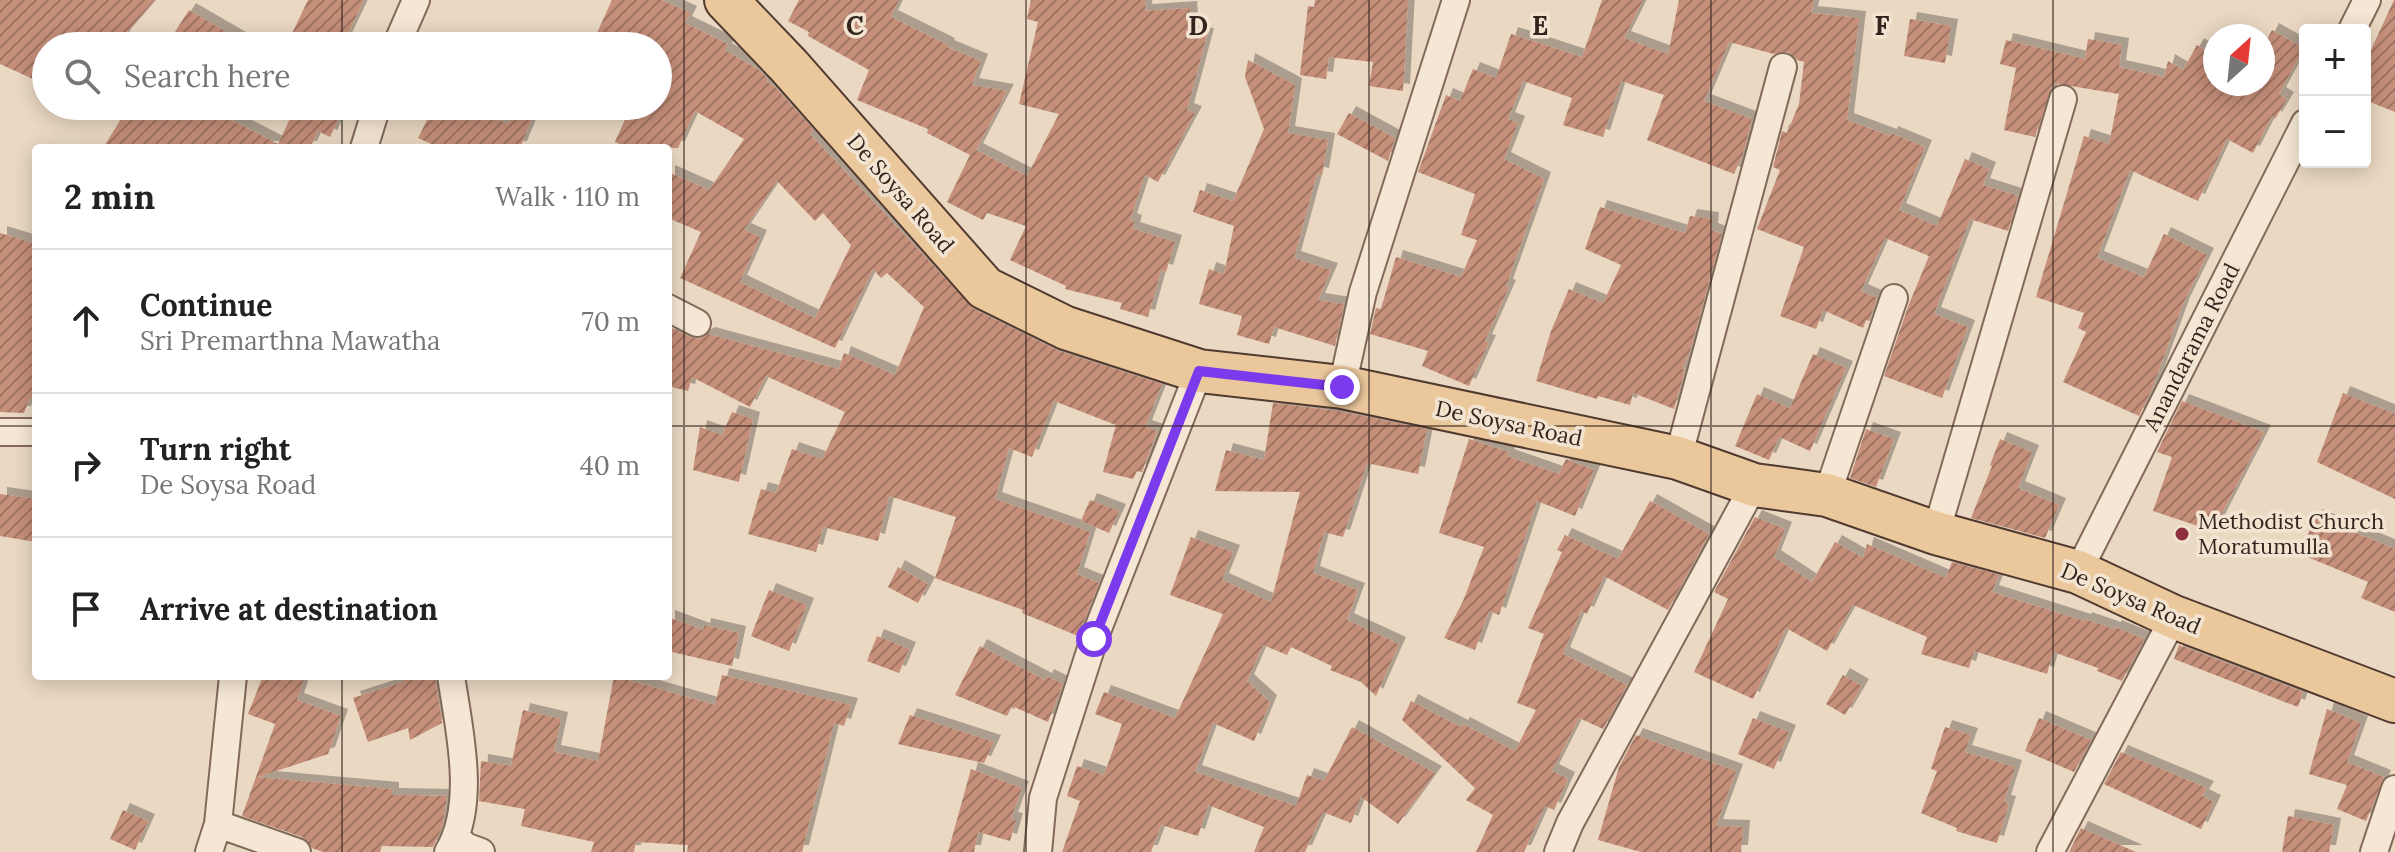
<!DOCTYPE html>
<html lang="en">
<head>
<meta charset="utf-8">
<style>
  :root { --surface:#fff; --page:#f2f2f2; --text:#222; --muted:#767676; --line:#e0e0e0 }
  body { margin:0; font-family:Lora,serif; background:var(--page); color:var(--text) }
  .controls { position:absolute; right:24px; top:24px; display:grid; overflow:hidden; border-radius:8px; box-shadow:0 4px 20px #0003 }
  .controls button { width:72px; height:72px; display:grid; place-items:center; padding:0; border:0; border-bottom:2px solid var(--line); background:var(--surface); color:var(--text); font:40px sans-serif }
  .compass { position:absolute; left:2203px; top:24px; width:72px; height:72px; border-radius:50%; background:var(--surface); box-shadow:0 4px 20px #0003; rotate:27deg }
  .stop { position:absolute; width:24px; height:24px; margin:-18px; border:6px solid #7c3aed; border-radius:50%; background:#fff }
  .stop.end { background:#7c3aed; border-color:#fff; box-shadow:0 2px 8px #0008 }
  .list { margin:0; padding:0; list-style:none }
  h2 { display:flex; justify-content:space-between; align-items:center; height:104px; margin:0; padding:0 32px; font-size:34px }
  h2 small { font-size:26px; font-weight:400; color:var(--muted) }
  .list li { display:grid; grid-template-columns:52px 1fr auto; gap:24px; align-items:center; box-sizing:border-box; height:144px; padding:0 32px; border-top:2px solid var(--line) }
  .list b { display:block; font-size:30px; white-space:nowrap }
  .list p { margin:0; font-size:26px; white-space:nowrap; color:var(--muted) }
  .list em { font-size:26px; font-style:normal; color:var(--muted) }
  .icon { flex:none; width:44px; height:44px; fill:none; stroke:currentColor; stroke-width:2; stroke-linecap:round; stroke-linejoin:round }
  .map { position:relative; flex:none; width:2395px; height:852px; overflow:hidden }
  .search { position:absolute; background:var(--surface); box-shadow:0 4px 20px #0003; left:32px; top:32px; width:640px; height:88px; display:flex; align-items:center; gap:20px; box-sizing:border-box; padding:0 28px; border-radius:44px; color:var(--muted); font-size:30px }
  .panel { position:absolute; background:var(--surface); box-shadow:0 4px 20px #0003; left:32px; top:144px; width:640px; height:536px; border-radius:8px }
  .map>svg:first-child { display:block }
  .building { fill:url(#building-hatch); fill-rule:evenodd; filter:url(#shadow) }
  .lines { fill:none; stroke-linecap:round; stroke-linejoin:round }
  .minor-casing { stroke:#826a5a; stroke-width:30 }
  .primary-casing { stroke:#50392f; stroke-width:46 }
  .minor { stroke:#f6e7d4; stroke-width:26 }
  .primary { stroke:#ebc79c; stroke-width:42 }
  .route { stroke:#7c3aed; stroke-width:10 }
  .grid { fill:none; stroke:#33251e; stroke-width:2; stroke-opacity:0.55 }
  .poi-dot { fill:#8d2f3d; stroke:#f2e4d1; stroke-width:3 }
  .labels { text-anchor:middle; stroke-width:7; stroke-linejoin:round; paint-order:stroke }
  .street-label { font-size:22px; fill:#33251e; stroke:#f2e4d1 }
  .poi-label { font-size:22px; fill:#33251e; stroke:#f2e4d1; text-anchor:start }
  .grid-label { font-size:26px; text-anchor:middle; font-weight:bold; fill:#33251e; stroke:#f2e4d1; stroke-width:7; stroke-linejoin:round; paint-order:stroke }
</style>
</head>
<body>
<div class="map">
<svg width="2395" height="852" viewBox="0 0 2395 852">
  <defs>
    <pattern id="building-hatch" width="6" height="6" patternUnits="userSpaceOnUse" patternTransform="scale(2)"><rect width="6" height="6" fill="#c58f7a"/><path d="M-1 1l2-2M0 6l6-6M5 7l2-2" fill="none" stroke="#a17563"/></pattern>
    <filter id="shadow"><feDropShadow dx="7" dy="-7" stdDeviation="0" flood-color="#0004"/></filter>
  </defs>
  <rect width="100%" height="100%" fill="#ead8c2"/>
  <path class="building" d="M0 0H155L124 36 119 46H46V85L0 64Z
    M308 0H364L342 46H286Z
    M612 0H662L690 13 685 23 728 44 725 50 759 70 768 79 766 81 776 88 813 129 810 134 974 309 1059 351 1162 384 1145 427 1157 431 1142 472 1137 471 1133 479 1103 472 1116 425 1054 401 1032 457 1009 448 995 499 1090 532 1077 574 1099 583 1078 636 1022 613 1023 610 935 578 956 517 889 496 878 541 823 527 816 552 748 534 761 489 776 493 792 449 822 459 845 412 766 376 750 407 692 377 688 391 668 386V326L690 337 699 339 708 334 839 369 844 353 895 375 924 307 887 273 881 278 873 269 835 348 680 278 701 232 668 218V172L709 190 744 139 695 111 678 148H628L615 142 631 106H658V46H591ZM777 181 815 221 823 213 851 245 815 318 740 282 760 237 744 230Z
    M799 0H899L891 17 948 45 947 47 981 61 972 85 1007 91 976 150 1027 176 1059 114 1019 104 1038 22 1027 19 1031 0H1146L1145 11 1190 8 1192 33 1207 35 1187 110 1195 113 1158 182 1145 175 1130 220 1135 222 1133 229 1175 242 1166 272 1161 270 1148 317 1120 309 1122 303 1065 289 1066 286 1010 260 1026 226 987 213 983 220 947 202 970 155 927 133 928 129 857 100 869 70 808 36 809 32 788 21Z
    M1316 0H1408L1403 91 1369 86 1373 62 1329 57 1326 79 1300 75 1308 6 1314 7Z
    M1602 0H1643L1624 38 1668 54 1679 0H1814L1811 13 1859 18 1847 120 1890 136 1891 133 1925 147 1899 210 1937 226 1965 159 1989 169 1983 185 2018 196 2008 231 1970 219 1934 314 1968 327 1942 398 1884 376 1909 304 1929 256 1885 238 1861 291 1877 298 1869 321 1866 320 1863 328 1823 310 1816 329 1780 316 1804 247 1757 229 1780 170 1773 167 1782 131 1787 133 1799 104 1804 62 1797 60 1788 52 1774 54 1729 42 1704 101 1752 119 1743 154 1734 174 1647 140 1664 95 1621 81 1603 137 1563 125 1572 98 1523 81 1508 119 1518 123 1504 159 1544 179 1506 286 1509 287 1485 341 1489 342 1469 386 1422 366 1428 351 1370 334 1376 308 1381 309 1396 257 1461 277 1477 240 1461 235 1475 194 1418 172 1446 95 1460 101 1473 69 1496 78 1511 34 1582 57Z
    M2394 0H2395V112L2365 100V63Z
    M189 10 251 46H166Z
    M1910 19 1951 26 1945 63 1904 56Z
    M2272 30 2304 48 2279 94 2287 99 2275 119 2272 116 2253 153 2227 139 2198 201 2130 170 2097 258 2144 277 2164 234 2207 255 2183 304 2152 389 2139 416 2063 382 2086 332 2078 328 2084 313 2036 297 2084 136 2109 144 2119 94 2053 83 2035 137 2004 130 2016 68 2000 64 2006 40 2085 59 2088 39 2122 45 2119 67 2164 77 2168 61 2183 70 2197 45 2215 56V84H2263V47Z
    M1248 60 1295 85 1288 133 1328 140 1322 175 1317 174 1294 258 1331 270 1318 300 1344 304 1335 346 1274 327 1269 344 1237 335 1242 316 1199 304 1209 269 1224 274 1234 226 1193 212 1200 190 1233 201 1264 129 1245 77Z
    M129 106H204L278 144 296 106H345L330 137 318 131 310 148H103Z
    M434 106H470L508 124 515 106H537L520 148H440L418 138Z
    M1349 113 1395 138 1388 161 1337 134Z
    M1600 207 1685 233 1690 216 1712 219 1711 230 1722 234 1690 351 1682 369 1685 370 1674 409 1633 393 1630 405 1598 396 1597 399 1536 381 1551 331 1569 289 1603 303 1621 265 1585 249Z
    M0 233 36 244V398H30L24 413 0 412Z
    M1813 354 1846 368 1810 451 1779 437 1769 460 1735 446 1757 394 1790 408Z
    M2343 393 2395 414V499L2317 462Z
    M2182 401 2264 432 2213 531 2153 511 2172 457 2157 452Z
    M1273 403 1338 411 1427 429 1418 474 1367 463 1343 537 1324 532 1313 573 1358 590 1347 620 1399 644 1376 696 1361 682 1330 670 1332 666 1291 647 1287 655 1263 645 1247 681 1270 702 1254 741 1213 723 1195 772 1296 806 1307 775 1324 781 1352 727 1435 773 1398 824 1361 797 1351 823 1323 812 1305 852H1254L1264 827 1208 805 1198 836 1161 825 1151 852H1062L1080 801 1067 796 1077 766 1104 775 1122 724 1095 714 1104 692 1175 718 1223 614 1170 595 1191 537 1233 552 1222 580 1271 602 1300 492 1215 491 1226 450 1264 460Z
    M732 412 753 419 739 482 693 470 700 427 722 435Z
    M1866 429 1894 439 1876 487 1850 478Z
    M1469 439 1509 452 1507 456 1559 474 1566 459 1594 470 1575 516 1537 501 1499 615 1489 611 1475 650 1444 638 1463 601 1484 547 1439 533Z
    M2000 439 2032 452 2018 488 2059 505 2045 538 1971 518 1992 466 1990 465Z
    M0 494 36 499V542L0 536Z
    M1090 500 1119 511 1109 533 1081 521Z
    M1650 501 1709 534 1668 610 1604 576 1587 614 1581 611 1563 654 1627 685 1603 729 1579 718 1552 771 1568 779 1554 810 1545 806 1524 852H1476L1493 815 1466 800 1475 788 1402 720 1411 701 1461 727 1463 724 1515 751 1536 710 1517 703 1544 634 1528 628 1562 552 1557 550 1565 535 1618 559Z
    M2315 516 2395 549V612L2361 598 2368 582 2300 554Z
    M1755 517 1785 529 1774 557 1812 582 1835 542 1863 558 1867 544 1946 578 1952 562 1999 575 1992 592 2084 621 2085 619 2114 629 2115 627 2144 639 2122 681 2097 671 2098 668 2053 652 2047 674 1974 651 1969 668 1921 654 1927 637 1853 605 1827 651 1786 628 1753 699 1694 672 1728 599 1714 592Z
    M898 567 928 584 918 603 888 587Z
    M769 590 807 605 789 651 751 636Z
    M668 617 703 630 704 625 739 633 732 666 668 651Z
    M877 636 909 649 899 673 867 661Z
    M2179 645 2303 692 2298 707 2174 659Z
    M980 646 1045 680 1047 676 1063 684 1048 722 1012 706 1007 716 955 695Z
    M722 675 851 705 844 726 834 723 802 852H687L688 845 636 842 634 852H591L594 842 521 826 525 809 479 801 481 761 511 766 523 710 561 719 554 752 598 761 614 676 715 705Z
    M1843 675 1862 686 1845 715 1826 704Z
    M263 676H305L297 700 341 716 328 754 258 777 392 789V795L447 796 442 828 433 847 382 846 380 852H323L312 848 302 837 242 816 275 724 248 714Z
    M403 676 435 678 442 723 410 740 408 728 368 742 353 698 403 682Z
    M2327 709 2361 723 2347 762 2384 777 2366 821 2337 809 2347 785 2309 774Z
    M910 715 994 742 984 763 898 744Z
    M1753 718 1789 732 1774 769 1738 754Z
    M2039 718 2091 740 2074 772 2025 751Z
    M1945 727 1971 735 1965 752 2015 767 2004 802 2009 803 1997 843 1956 831 1957 828 1921 813 1937 771 1931 769Z
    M1636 735 1736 771 1716 826 1743 827 1741 852H1641L1598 840 1619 767Z
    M2121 752 2207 788 2202 796 2214 802 2201 829 2104 784Z
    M971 769 1022 788 1011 819 1016 820 1010 841 978 832 974 852H948Z
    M123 810 148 821 135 850 110 839Z
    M2288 816 2334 825 2329 852H2282Z
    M2081 828 2136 852H2069Z"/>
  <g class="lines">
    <g class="minor-casing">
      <path id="minor" d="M2352 30 2367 0
        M396 46 416 0
        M364 148 377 106
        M668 308 697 323
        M1342 387 1363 292 1456 0
        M0 432H36
        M1678 458 1783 67
        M1827 495 1894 298
        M1936 533 2063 99
        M2078 572 2305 123
        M218 824 297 852
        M457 837 465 846 481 852
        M209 852 218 824 233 676
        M448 852C477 804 459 729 451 676
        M1038 852 1043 798 1094 639 1199 371
        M1558 852 1570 823 1754 485
        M2050 852 2174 617
        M2374 852 2395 789"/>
    </g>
    <g class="primary-casing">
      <path id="primary" d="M726 0 789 66 985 288 1066 328 1199 371 1342 387 1678 458 1754 485 1827 495 1936 533 2078 572 2174 617 2395 701"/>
    </g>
    <use href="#minor" class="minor"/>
    <use href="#primary" class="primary"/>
  </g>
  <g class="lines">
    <path class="route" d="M1094 639 1199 371 1342 387"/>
  </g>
  <path class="grid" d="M342 0V46M684 0V852M1026 0V852M1369 0V852M1711 0V852M2053 0V852M342 106V148M0 426H36M668 426H2395M342 676V852"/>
  <circle class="poi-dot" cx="2182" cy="534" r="8"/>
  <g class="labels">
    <g class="street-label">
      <text transform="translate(901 193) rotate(49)" y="8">De Soysa Road</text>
      <text transform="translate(2191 347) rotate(-63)" y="8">Anandarama Road</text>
      <text transform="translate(1509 423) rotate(12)" y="8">De Soysa Road</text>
      <text transform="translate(2131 598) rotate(23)" y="8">De Soysa Road</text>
    </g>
    <g class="poi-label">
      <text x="2198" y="529">Methodist Church<tspan x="2198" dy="25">Moratumulla</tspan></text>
    </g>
  </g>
  <g class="grid-label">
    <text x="855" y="35">C</text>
    <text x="1198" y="35">D</text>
    <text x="1540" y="35">E</text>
    <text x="1882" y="35">F</text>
  </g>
</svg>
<div class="controls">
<button>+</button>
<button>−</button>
</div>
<svg class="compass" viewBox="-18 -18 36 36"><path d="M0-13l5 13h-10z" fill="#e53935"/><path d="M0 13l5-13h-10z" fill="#767676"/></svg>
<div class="stop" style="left:1094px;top:639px"></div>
<div class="stop end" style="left:1342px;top:387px"></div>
<div class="search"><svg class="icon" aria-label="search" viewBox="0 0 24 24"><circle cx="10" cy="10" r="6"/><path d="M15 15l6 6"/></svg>Search here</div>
<section class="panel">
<h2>2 min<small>Walk · 110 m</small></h2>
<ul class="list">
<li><svg class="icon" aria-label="ahead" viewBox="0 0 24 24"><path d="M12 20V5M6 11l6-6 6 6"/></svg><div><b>Continue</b><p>Sri Premarthna Mawatha</p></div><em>70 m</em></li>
<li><svg class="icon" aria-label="right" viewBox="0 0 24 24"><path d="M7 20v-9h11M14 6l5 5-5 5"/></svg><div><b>Turn right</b><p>De Soysa Road</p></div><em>40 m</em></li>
<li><svg class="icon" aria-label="arrive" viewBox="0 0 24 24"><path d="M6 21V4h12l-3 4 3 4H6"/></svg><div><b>Arrive at destination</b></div></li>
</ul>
</section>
</div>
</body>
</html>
